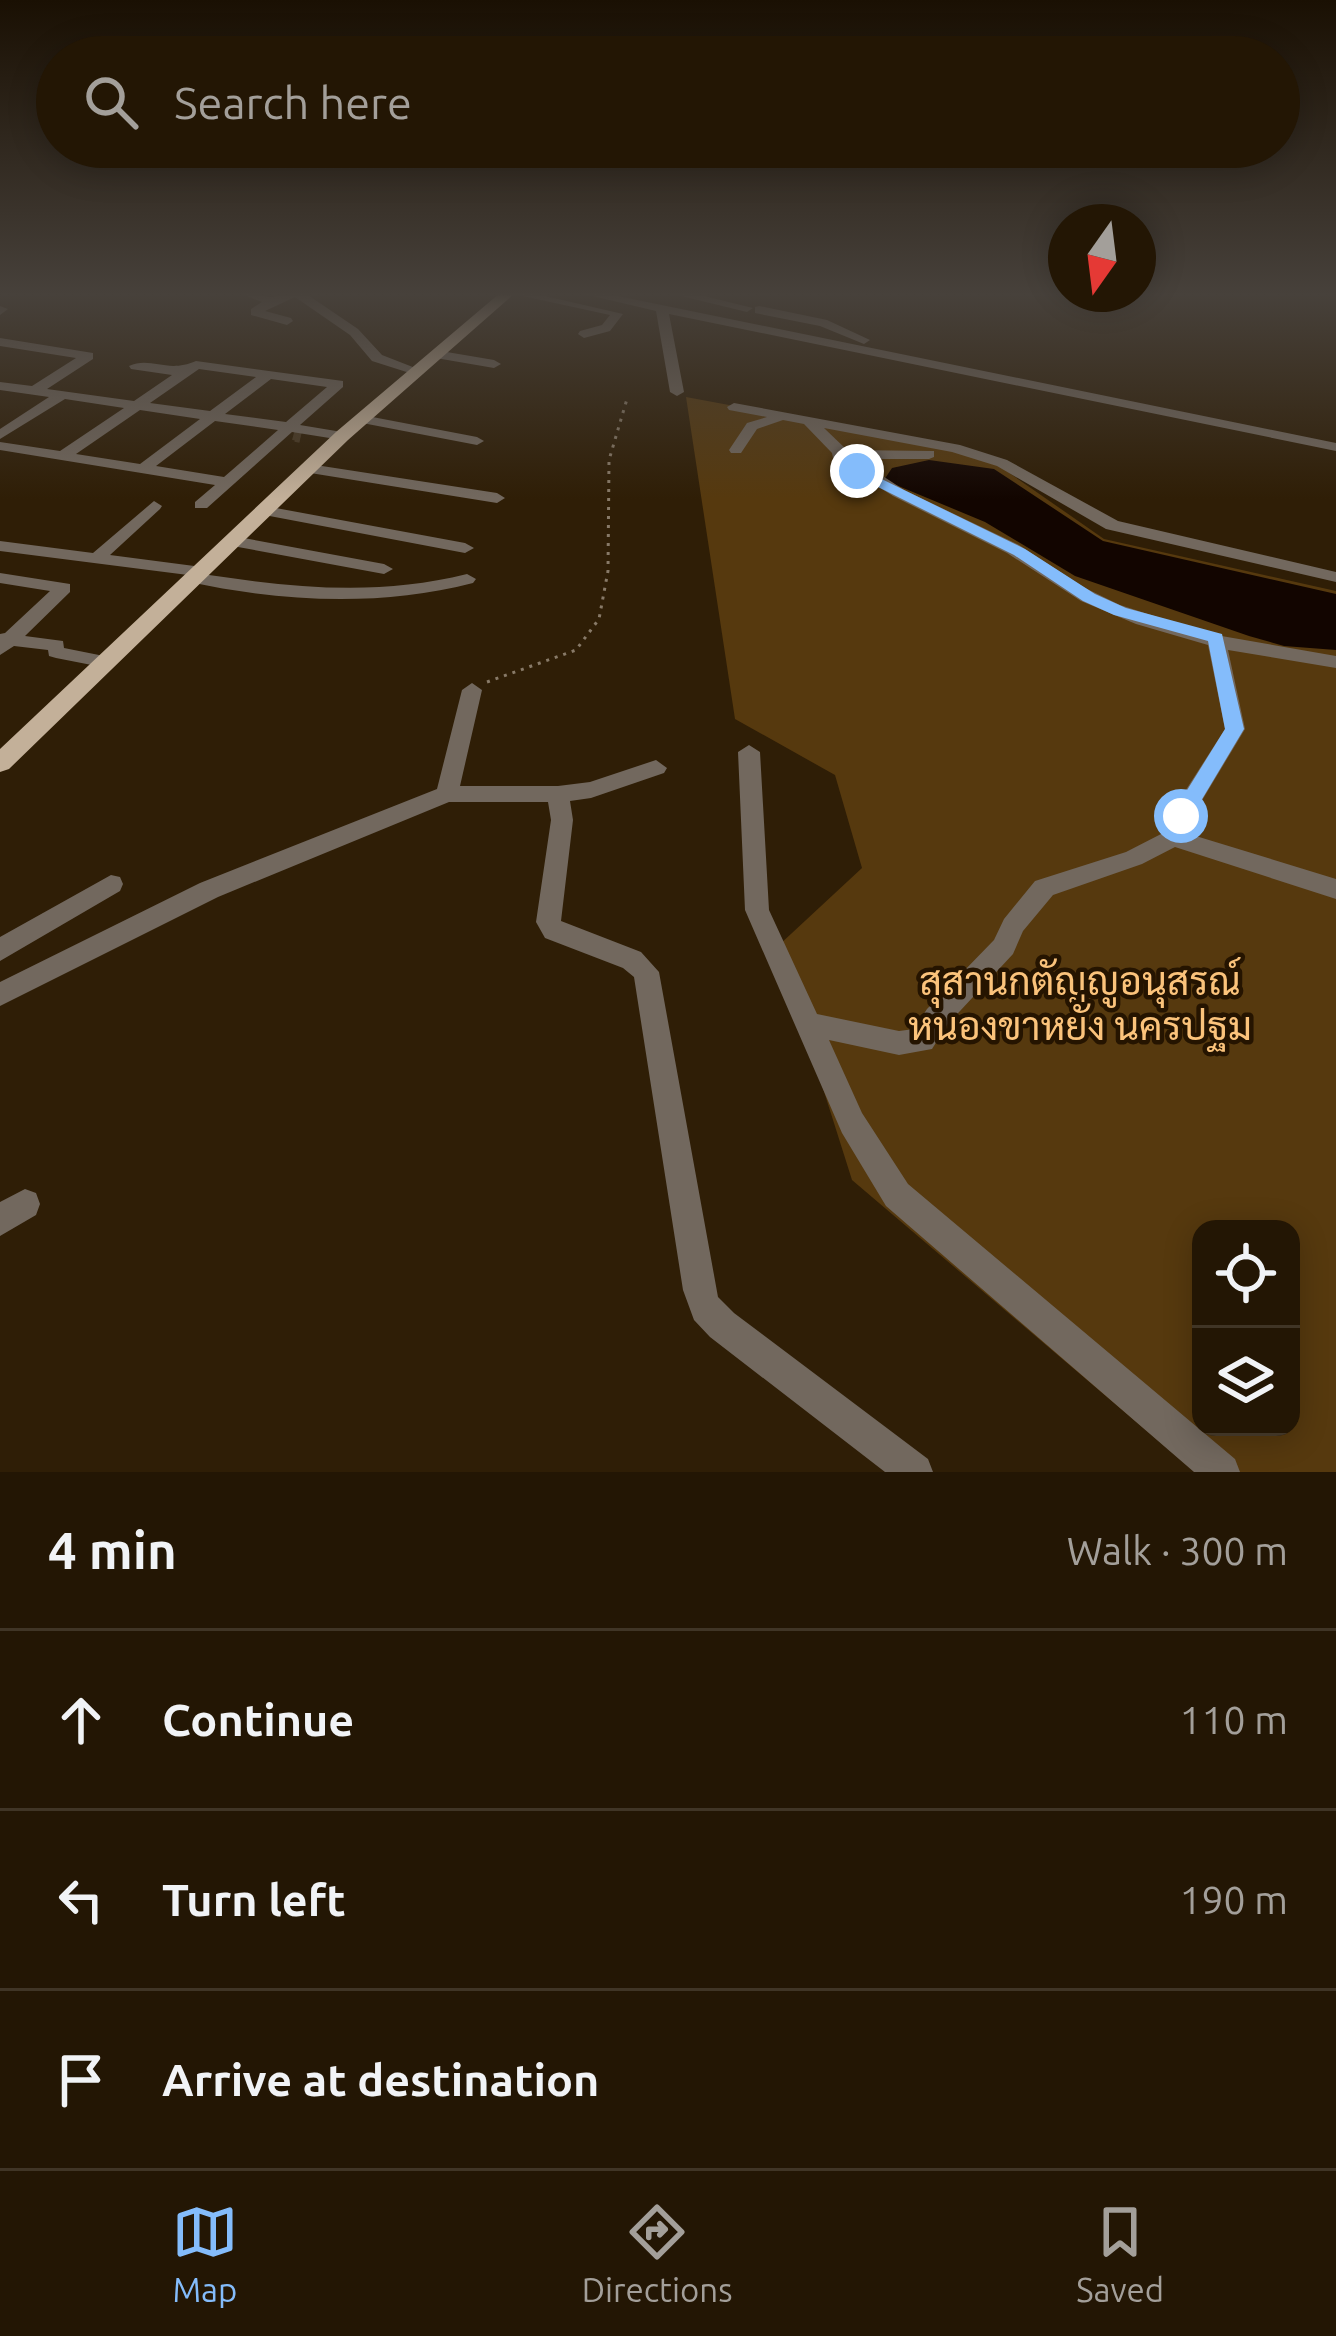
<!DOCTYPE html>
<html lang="en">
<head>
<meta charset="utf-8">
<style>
  :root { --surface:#231604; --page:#2b1f0e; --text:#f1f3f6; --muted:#a39f9a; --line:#403526; --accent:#84bcfb }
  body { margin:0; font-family:Ubuntu,Sarabun,sans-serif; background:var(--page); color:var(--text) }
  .controls { position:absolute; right:36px; bottom:36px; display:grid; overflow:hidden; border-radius:24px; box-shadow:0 6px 30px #0003 }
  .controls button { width:108px; height:108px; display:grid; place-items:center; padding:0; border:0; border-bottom:3px solid var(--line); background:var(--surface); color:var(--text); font:60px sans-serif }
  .compass { position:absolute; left:1048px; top:204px; width:108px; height:108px; border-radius:50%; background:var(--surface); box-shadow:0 6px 30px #0003; rotate:194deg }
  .stop { position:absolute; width:36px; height:36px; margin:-27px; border:9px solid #84bcfb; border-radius:50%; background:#fff }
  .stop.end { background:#84bcfb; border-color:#fff; box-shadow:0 3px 12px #0008 }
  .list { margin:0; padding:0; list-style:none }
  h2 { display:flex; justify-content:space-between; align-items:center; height:156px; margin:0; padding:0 48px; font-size:51px }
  h2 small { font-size:39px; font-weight:400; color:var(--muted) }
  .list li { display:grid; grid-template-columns:78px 1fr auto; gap:36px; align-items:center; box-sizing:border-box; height:180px; padding:0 48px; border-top:3px solid var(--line) }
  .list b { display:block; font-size:45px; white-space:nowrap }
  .list em { font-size:39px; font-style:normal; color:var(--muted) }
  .icon { flex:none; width:66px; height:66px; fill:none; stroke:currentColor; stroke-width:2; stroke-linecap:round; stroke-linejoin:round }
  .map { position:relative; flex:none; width:1336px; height:1472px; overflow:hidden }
  .search { position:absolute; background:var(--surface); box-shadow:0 6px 30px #0003; left:36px; right:36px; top:36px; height:132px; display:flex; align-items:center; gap:30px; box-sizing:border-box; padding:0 42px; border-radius:66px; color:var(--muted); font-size:45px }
  .sheet { height:696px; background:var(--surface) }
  nav { display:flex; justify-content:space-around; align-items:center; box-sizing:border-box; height:168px; border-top:3px solid var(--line); background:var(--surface); font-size:33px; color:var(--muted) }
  nav a { display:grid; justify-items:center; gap:6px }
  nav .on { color:var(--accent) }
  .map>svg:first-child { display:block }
  .green { fill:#56390e; fill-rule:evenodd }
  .water { fill:#120500 }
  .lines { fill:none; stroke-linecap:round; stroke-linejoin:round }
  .minor-tunnel-far1 { stroke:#493923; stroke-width:14; stroke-dasharray:14 6; stroke-linecap:butt }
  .minor-tunnel { stroke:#493923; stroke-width:16; stroke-dasharray:16 8; stroke-linecap:butt }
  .path { stroke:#887a68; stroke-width:3; stroke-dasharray:3 6; stroke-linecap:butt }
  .minor { fill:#72685e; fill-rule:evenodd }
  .major { fill:#c3b099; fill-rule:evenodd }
  .route { fill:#84bcfb }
  .labels { text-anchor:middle; stroke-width:9; stroke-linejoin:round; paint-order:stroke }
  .near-park-label { font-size:39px; fill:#fbc37b; stroke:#251400 }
</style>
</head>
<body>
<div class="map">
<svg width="1336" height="1472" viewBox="0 0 1336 1472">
  <rect width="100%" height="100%" fill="#2f1e06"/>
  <path class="green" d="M686 397 900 437 995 463 1104 539 1336 591V1472H1195L852 1180 778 946 862 868 835 775 735 719ZM1201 1229H1291V1427H1201Z"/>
  <path class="water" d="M929 460 994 469 1103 541 1336 594V650L1284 646 1249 636 1075 576 985 522 884 480 892 468Z"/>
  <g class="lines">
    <path class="minor-tunnel-far1" d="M294 433 301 435"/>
    <path class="minor-tunnel" d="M296 434 301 435"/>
    <path class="path" d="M487 682 576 650 599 619 608 571 609 460 627 399"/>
    <path class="minor" d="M239 293 271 297 305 293 358 329 382 355 423 371 416 375 372 361 350 335 295 297 265 311 291 318 293 321 287 325 251 315V309L262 302Z
      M509 293H532L623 314 610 331 584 338 578 334 580 331 602 325 610 315Z
      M580 293H603L1336 443V451L669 314 684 392 677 396 670 392 656 311Z
      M669 293H692L753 308 747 312Z
      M0 306 8 309 0 315Z
      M759 306 827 320 870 340 864 344 820 326 755 313V307Z
      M0 338 93 353V359L47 389 134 401 172 375 131 369 129 366C151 356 167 374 196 361L343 381V387L300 425 342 432 349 436 342 440 292 432 207 508H195V502L215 485 0 450V442L60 451 124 408 65 399 0 439V429L49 397 0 390V382L32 386 76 358 0 346ZM199 369 256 377 210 411 150 403ZM271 379 327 387 286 422 225 414ZM140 410 200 419 140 464 76 454ZM215 421 278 430 224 477 156 466Z
      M435 350 494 360 501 364 494 368 430 357 429 354Z
      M734 403 960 445 1007 460 1118 521 1336 572V582L1106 529 997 466 952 452 824 428 847 450 934 451V457L929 459H857L904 490 1019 545 1083 587 1120 605 1210 634 1336 656V668L1228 650 1245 729 1192 817 1186 833 1336 879V899L1175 847 1142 864 1053 895 1023 931 1013 954 947 1025 932 1049 899 1055 829 1040 862 1113 908 1184 1235 1459 1240 1472H1194L886 1206 842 1133 745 910 738 752 749 745 760 752 769 910 817 1014 899 1031 914 1029 927 1009 994 940 1004 919 1035 881 1126 852 1163 833 1173 810 1225 729 1208 645 1136 624 1081 601 1007 553 893 496 833 458 832 453 804 424 783 420 757 429 741 453H731L729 450 747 423 767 417 729 410 727 407Z
      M362 415 477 437 484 441 477 445 357 422V416Z
      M309 464 497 493 505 498 497 503 304 472 301 469Z
      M154 501 162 506 160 509 110 555 202 567 208 568 209 575C297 588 379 596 467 574L476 579 473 583C379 607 284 602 189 582L188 575 0 551V541L93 553Z
      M265 506 465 543 474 548 465 553 259 514V508Z
      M233 536 384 564 393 569 384 574 227 545 225 541Z
      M0 573 70 584V592L25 636 63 641 64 648 114 658 117 662 114 666 107 668 56 658 49 656 48 650 14 646 0 655V634L5 633 50 591 0 583Z
      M472 683 482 690 460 786H558L590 782 656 760 667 768 664 773 591 798 570 801 573 820 561 921 641 952 659 972 718 1297 734 1313 928 1459 933 1472H885L710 1337 694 1320 683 1290 634 977 623 968 545 938 536 922 551 820 548 802H449L218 897 0 1006V982L200 883 437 789 462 690Z
      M111 875 120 877 123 884 120 891 0 961V937Z
      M25 1189 36 1193 40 1204 36 1215 0 1236V1202Z"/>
    <path class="major" d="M500 293H515L348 440 9 769 0 772V749L336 432Z"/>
  </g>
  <linearGradient id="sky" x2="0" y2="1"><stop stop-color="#1a1003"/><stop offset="0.59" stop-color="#47413b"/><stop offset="1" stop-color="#47413b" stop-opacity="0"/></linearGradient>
  <rect width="1336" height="499" fill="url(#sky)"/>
  <path class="route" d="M857 467 1025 549 1095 594 1126 608 1222 634 1244 729 1189 821H1174L1171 816 1225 729 1208 641 1114 615 1083 601 1014 555 852 474Z"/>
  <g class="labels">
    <g class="near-park-label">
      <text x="1080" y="995">สุสานกตัญญูอนุสรณ์<tspan x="1080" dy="45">หนองขาหยั่ง นครปฐม</tspan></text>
    </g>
  </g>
</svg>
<div class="controls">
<button><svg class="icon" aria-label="locate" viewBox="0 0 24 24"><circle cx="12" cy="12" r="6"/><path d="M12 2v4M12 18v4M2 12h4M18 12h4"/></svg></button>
<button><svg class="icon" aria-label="layers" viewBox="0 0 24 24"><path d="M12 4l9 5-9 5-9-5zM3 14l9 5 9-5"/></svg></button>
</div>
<svg class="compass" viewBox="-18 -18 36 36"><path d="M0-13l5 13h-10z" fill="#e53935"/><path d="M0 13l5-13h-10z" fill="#a39f9a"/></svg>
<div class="stop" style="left:1181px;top:816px"></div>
<div class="stop end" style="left:857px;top:471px"></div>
<div class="search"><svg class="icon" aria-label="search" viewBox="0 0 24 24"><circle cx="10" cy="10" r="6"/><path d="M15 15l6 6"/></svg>Search here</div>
</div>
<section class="sheet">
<h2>4 min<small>Walk · 300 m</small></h2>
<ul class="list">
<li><svg class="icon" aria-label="ahead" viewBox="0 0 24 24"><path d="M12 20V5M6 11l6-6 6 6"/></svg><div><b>Continue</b></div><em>110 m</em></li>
<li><svg class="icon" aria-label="left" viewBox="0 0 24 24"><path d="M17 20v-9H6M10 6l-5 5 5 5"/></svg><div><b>Turn left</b></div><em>190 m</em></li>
<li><svg class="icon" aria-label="arrive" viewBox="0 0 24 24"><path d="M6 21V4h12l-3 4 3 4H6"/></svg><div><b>Arrive at destination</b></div></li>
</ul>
</section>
<nav>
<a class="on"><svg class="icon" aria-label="map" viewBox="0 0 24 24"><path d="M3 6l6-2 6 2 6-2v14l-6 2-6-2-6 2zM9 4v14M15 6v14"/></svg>Map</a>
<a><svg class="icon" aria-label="directions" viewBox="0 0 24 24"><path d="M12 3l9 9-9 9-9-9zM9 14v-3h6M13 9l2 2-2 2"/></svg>Directions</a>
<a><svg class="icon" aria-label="saved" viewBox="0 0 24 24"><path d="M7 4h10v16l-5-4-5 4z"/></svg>Saved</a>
</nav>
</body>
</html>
